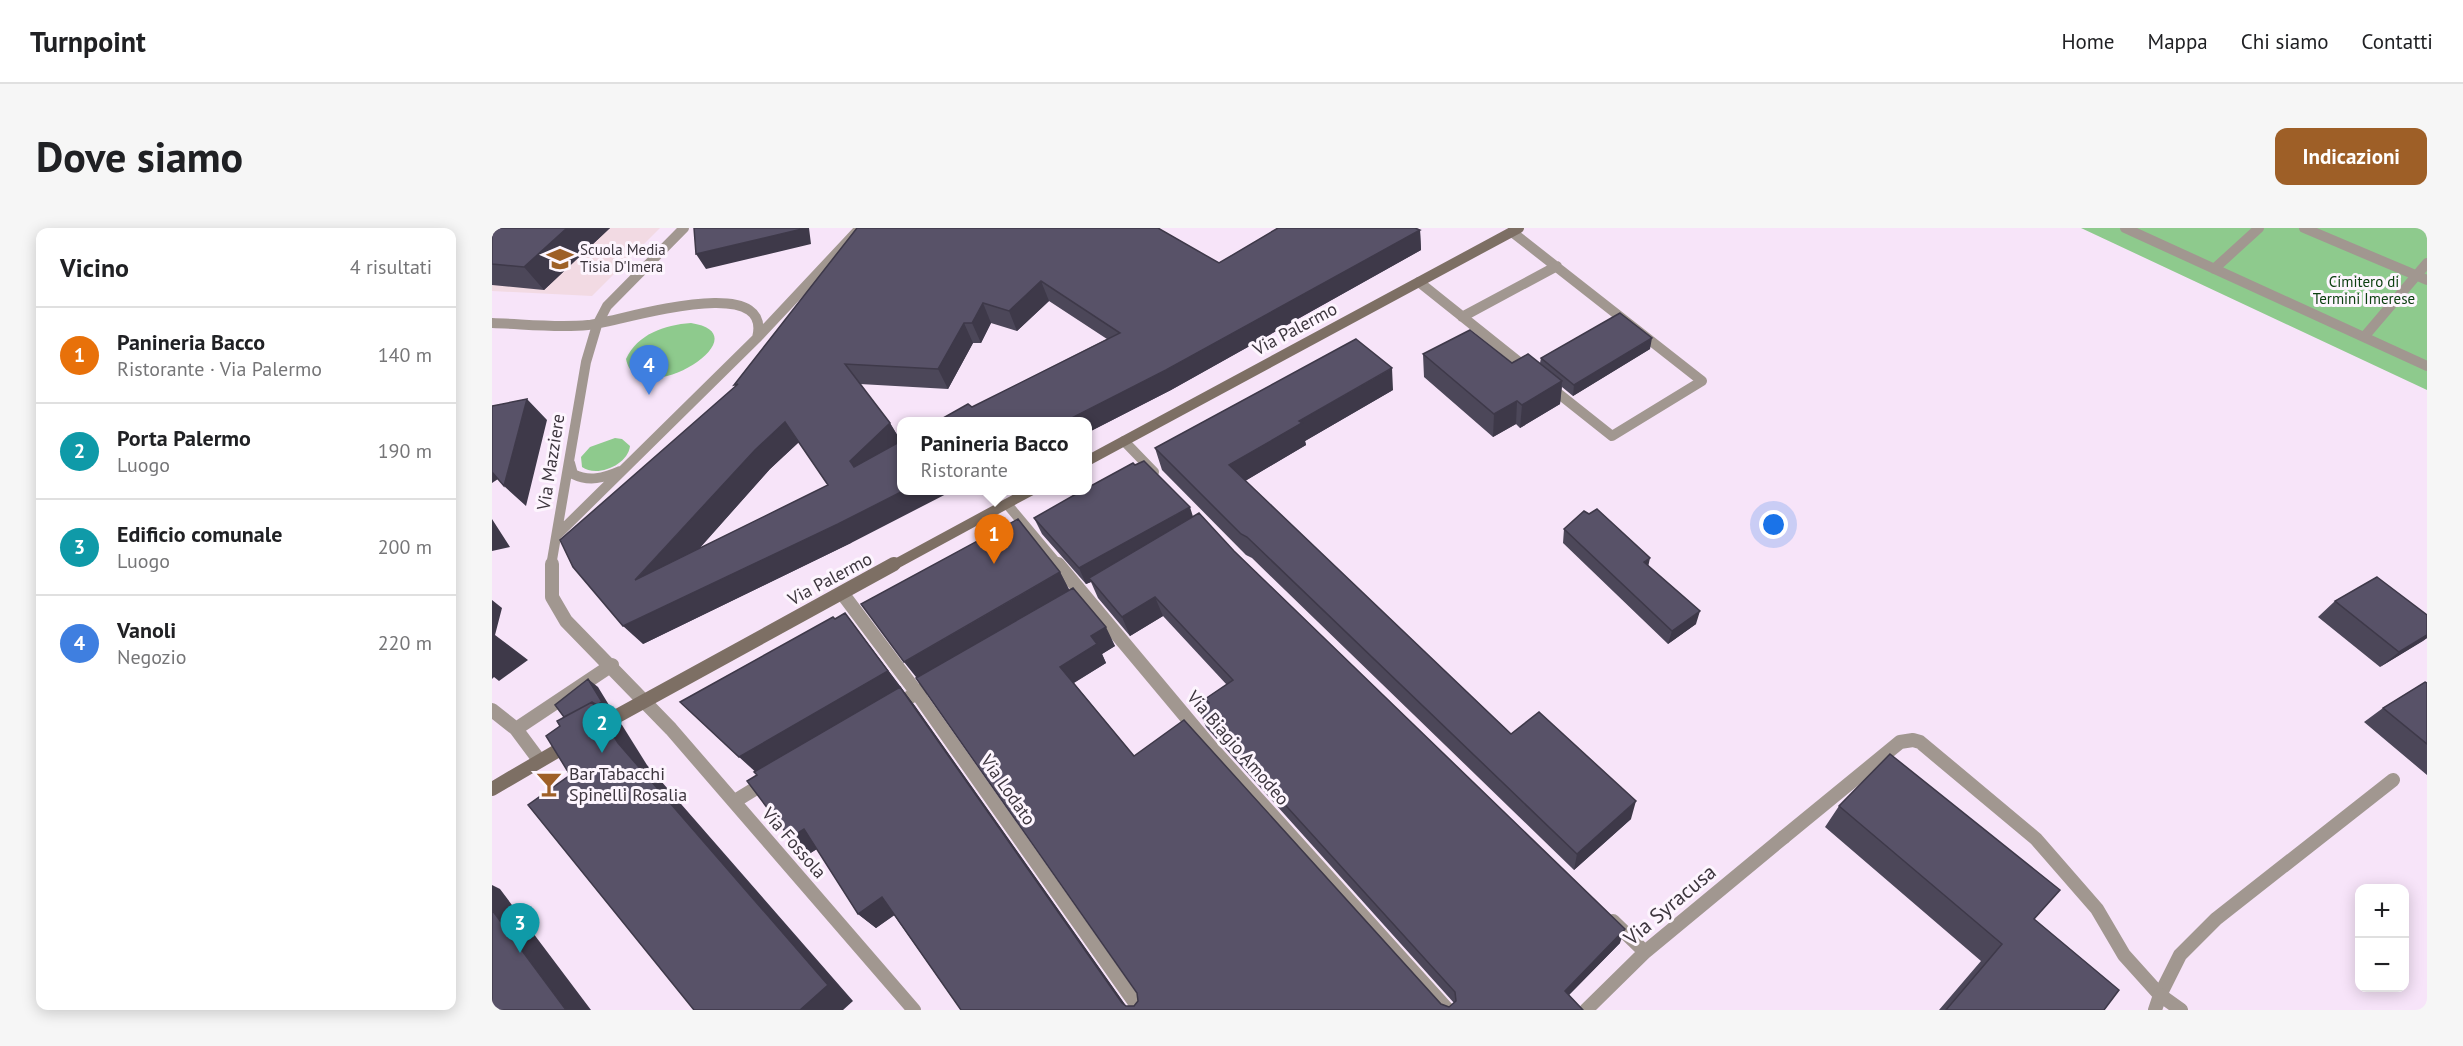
<!DOCTYPE html>
<html lang="it">
<head>
<meta charset="utf-8">
<style>
  :root { --surface:#fff; --page:#f6f6f6; --text:#202124; --muted:#757577; --line:#e0e0e0; --accent:#9e5f27 }
  body { margin:0; font-family:"PT Sans",sans-serif; background:var(--page); color:var(--text) }
  .controls { position:absolute; right:18px; bottom:18px; display:grid; overflow:hidden; border-radius:12px; box-shadow:0 3px 15px #0003 }
  .controls button { width:54px; height:54px; display:grid; place-items:center; padding:0; border:0; border-bottom:2px solid var(--line); background:var(--surface); color:var(--text); font:30px sans-serif }
  .you { position:absolute; left:1282px; top:297px; width:21px; height:21px; margin:-15px; border:4px solid #fff; border-radius:50%; background:#1a73e8; box-shadow:0 0 0 9px #1a73e833 }
  .badge { display:grid; place-items:center; width:39px; height:39px; border-radius:50%; background:var(--accent); color:#fff; font-size:20px; font-weight:700 }
  .pin { position:absolute; translate:-50% -50px; filter:drop-shadow(0 2px 3px #0008) }
  .pin::after { content:''; position:absolute; top:32px; width:21px; height:18px; background:inherit; clip-path:polygon(0 0,100% 0,50% 100%) }
  .popup { position:absolute; left:405px; top:189px; width:195px; height:78px; box-sizing:border-box; display:grid; place-content:center; border-radius:12px; background:var(--surface); filter:drop-shadow(0 2px 4px #0005); font-size:20px; white-space:nowrap; color:var(--muted) }
  .popup b { font-size:22px; color:var(--text) }
  .popup::after { content:''; position:absolute; left:50%; top:100%; margin-left:-12px; border:12px solid transparent; border-top-color:var(--surface) }
  .list { margin:0; padding:0; list-style:none }
  h2 { display:flex; justify-content:space-between; align-items:center; height:78px; margin:0; padding:0 24px; font-size:26px }
  h2 small { font-size:20px; font-weight:400; color:var(--muted) }
  .list li { display:grid; grid-template-columns:39px 1fr auto; gap:18px; align-items:center; box-sizing:border-box; height:96px; padding:0 24px; border-top:2px solid var(--line) }
  .list b { display:block; font-size:22px; white-space:nowrap }
  .list p { margin:0; font-size:20px; white-space:nowrap; color:var(--muted) }
  .list em { font-size:20px; font-style:normal; color:var(--muted) }
  .map { position:relative; flex:none; width:1935px; height:782px; overflow:hidden; border-radius:12px }
  header { display:flex; align-items:center; gap:36px; box-sizing:border-box; height:84px; padding:0 30px; background:var(--surface); border-bottom:2px solid var(--line) }
  header strong { font-size:28px }
  nav { display:flex; gap:33px; margin-inline-start:auto; font-size:21px }
  .intro { display:flex; align-items:center; justify-content:space-between; box-sizing:border-box; height:144px; padding:0 36px }
  h1 { margin:0; font-size:42px }
  .button { padding:15px 27px; border-radius:12px; background:var(--accent); color:#fff; font-size:21px; font-weight:700 }
  main { display:flex; gap:36px; padding:0 36px }
  aside { flex:1; background:var(--surface); border-radius:12px; box-shadow:0 3px 15px #0003 }
  .map>svg:first-child { display:block }
  .education { fill:#f2dae3 }
  .green { fill:#8eca8d }
  .lines { fill:none; stroke-linecap:round; stroke-linejoin:round }
  .lane-far1 { stroke:#a19790; stroke-width:10 }
  .lane { stroke:#a19790; stroke-width:14 }
  .street-far1 { stroke:#a19790; stroke-width:10 }
  .street { stroke:#a19790; stroke-width:14 }
  .secondary-far1 { stroke:#7d6f64; stroke-width:10 }
  .secondary { stroke:#7d6f64; stroke-width:14 }
  .wall { fill:#4c4759; fill-rule:evenodd }
  .shaded-wall { fill:#3e3949 }
  .building { fill:#585268; stroke:#3e3949; stroke-width:1.5; fill-rule:evenodd }
  .labels { text-anchor:middle; stroke-width:6; stroke-linejoin:round; paint-order:stroke }
  .far-poi-label { font-size:15px; fill:#3d363e; stroke:#fdf5fe; text-anchor:start }
  .far-park-label { font-size:15px; fill:#0d4011; stroke:#fdf5fe }
  .street-label { font-size:18px; fill:#3d363e; stroke:#fdf5fe }
  .poi-label { font-size:18px; fill:#3d363e; stroke:#fdf5fe; text-anchor:start }
  .near-street-label { font-size:21px; fill:#3d363e; stroke:#fdf5fe }
</style>
</head>
<body>
<header>
<strong>Turnpoint</strong>
<nav><a>Home</a><a>Mappa</a><a>Chi siamo</a><a>Contatti</a></nav>
</header>
<div class="intro"><h1>Dove siamo</h1><a class="button">Indicazioni</a></div>
<main>
<aside>
<h2>Vicino<small>4 risultati</small></h2>
<ul class="list">
<li><span class="badge" style="background:#e8710a">1</span><div><b>Panineria Bacco</b><p>Ristorante · Via Palermo</p></div><em>140 m</em></li>
<li><span class="badge" style="background:#0f9aa8">2</span><div><b>Porta Palermo</b><p>Luogo</p></div><em>190 m</em></li>
<li><span class="badge" style="background:#0f9aa8">3</span><div><b>Edificio comunale</b><p>Luogo</p></div><em>200 m</em></li>
<li><span class="badge" style="background:#3f7fe0">4</span><div><b>Vanoli</b><p>Negozio</p></div><em>220 m</em></li>
</ul>
</aside>
<div class="map">
<svg width="1935" height="782" viewBox="0 0 1935 782">
  <rect width="100%" height="100%" fill="#f7e4f9"/>
  <path class="education" d="M0 0H168L100 68 0 63Z"/>
  <path class="green" d="M1589 0H1935V162Z
    M199 95C275 107 144 186 134 131 146 106 172 97 199 95Z
    M123 210 130 211 138 218C136 237 105 250 90 239L89 229 98 219Z"/>
  <g class="lines">
    <path class="lane-far1" d="M1020 4 1210 153 1120 208 1057 158
      M927 54 1036 141
      M970 89 1065 38"/>
    <path class="lane" d="M1292 609 1408 514 1421 512 1428 514 1544 611 1605 681 1632 727 1668 767 1688 727 1724 691 1901 552"/>
    <path class="street-far1" d="M1633 0 1935 138
      M1812 0 1935 52
      M1722 41 1767 0
      M0 95C32 96 64 100 96 97 124 95 283 41 265 110
      M1872 109 1935 35
      M632 213 662 244
      M78 235 81 246C97 254 112 250 128 243
      M515 276 567 338
      M65 307 265 110 368 0
      M59 338 94 134 105 97 115 78 192 0"/>
    <path class="street" d="M60 336V369L74 393 179 501 422 782
      M566 336 719 519 956 782
      M350 365 425 465 648 782
      M403 478 445 453
      M0 482 24 501 47 532
      M24 501 120 437
      M243 573 274 554
      M1121 693 1153 724
      M1094 782 1153 724 1292 609
      M1663 782 1668 767 1689 782"/>
    <path class="secondary-far1" d="M595 233 1027 0
      M400 338 540 262"/>
    <path class="secondary" d="M107 498 402 336
      M0 561 77 516"/>
  </g>
  <path class="wall" d="M0 0H118L52 62 0 57Z
    M365 0 727 35 928 2 929 22 679 162 595 205V194L480 179 615 111 557 73 525 103 499 95 489 115H481L456 161 368 156 398 195 409 213 359 315 151 416 244 158 242 157ZM307 214 336 257 207 321 278 241Z
    M1158 121 1081 168 1070 159 1068 176 1028 200 1024 196 1001 209 932 149 931 126 1020 135H1048L1049 130Z
    M901 162 813 213 814 217 753 253 1019 506 1139 591 1082 642 760 330 754 327 670 242 663 220Z
    M701 289 742 323 1128 715 1077 767 1091 782H469L402 687 384 700 366 686 325 621 317 626 298 610 265 547 343 391 353 385 423 478 634 778H642L646 773 645 765 424 450 568 344 577 362 623 418 610 426 614 435 582 455 642 528 949 776 957 779 962 775 714 499 707 482 715 476 713 471 735 457 671 388 638 408 606 370 599 354 594 356 550 306 542 290Z
    M1072 301 1156 338 1204 396 1176 416 1071 315Z
    M1843 373 1935 387V410L1888 439 1826 389Z
    M1935 455V547L1872 494 1891 480Z
    M1347 578 1542 691 1612 782H1447L1489 733 1333 599Z"/>
  <path class="shaded-wall" d="M75 0H118L52 62 32 39Z
    M310 0H317L319 16 214 41 204 26Z
    M928 2 929 22 679 162 595 205V194H572Z
    M549 53 557 73 525 103 517 83Z
    M491 75 499 95 489 115 480 95Z
    M472 95 481 115 456 161 446 141Z
    M1160 110 1158 121 1081 168 1082 157Z
    M900 140 901 162 813 213 814 217 743 259 737 237 807 193Z
    M1070 153 1068 176 1028 200 1030 177Z
    M35 171 55 192 34 278 12 258Z
    M1025 173 1024 196 1001 209 1002 186Z
    M293 194 307 214 278 241 162 371 143 352 263 222Z
    M398 195 409 214 371 252 358 233Z
    M0 241 9 249 0 255Z
    M413 262H462L359 315 151 416 131 398Z
    M698 279 703 295 597 350 599 354 594 356 587 340Z
    M0 291 18 319 0 323Z
    M1158 330 1155 344 1152 334Z
    M568 344 579 365 428 454 412 434Z
    M663 369 671 388 638 408 630 389Z
    M0 372 10 380 3 407 36 432 7 453 2 449 0 451Z
    M1208 383 1204 396 1176 416 1180 403Z
    M353 385 423 478 637 782 268 548 247 529Z
    M614 399 623 418 610 426 614 435 578 457 568 439 599 408Z
    M1935 407V410L1931 413 1888 439 1907 424Z
    M96 451 106 459 120 482 114 485 130 497 155 537 361 773 351 782H308L126 515 100 474Z
    M1144 573 1139 591 1082 642 1085 626Z
    M312 601 331 617 317 626 298 610Z
    M0 657 8 661 99 782H74L0 682Z
    M390 669 407 684 384 700 366 686Z
    M1133 701 1128 715 1069 775 1073 763Z"/>
  <path class="building" d="M0 0H75L32 39 0 36Z
    M202 0H310V1L204 26Z
    M365 0H666L727 35 786 0H923L928 2 674 142 572 194H444L476 176 480 179 628 105 549 53 517 83 491 75 480 95H472L446 141 353 136 398 195 358 233 362 239 409 213V262H413L346 296 131 398 81 339 68 312 246 156 242 157ZM293 194 336 257 143 352 263 222Z
    M1128 85 1160 110 1082 157 1049 130Z
    M978 102 1020 135 1036 126 1070 153 1030 177 1025 173 1002 186 931 126Z
    M864 111 900 140 807 193 810 195 737 237 1019 506 1047 484 1144 573 1085 626 755 309 749 306 663 220Z
    M35 171 12 258 0 244V178Z
    M652 233 698 279 587 340 542 290 591 262H595V260L641 235 643 237Z
    M1105 281 1158 330 1152 334 1208 383 1180 403 1072 301 1092 283 1097 286Z
    M707 285 742 323 1133 701 1073 763 1091 782H469L390 669 366 686 312 601 298 610 255 553 265 547 262 544 408 459 630 775 634 778H642L646 773 645 765 424 450 581 360 614 399 599 408 605 416 568 439 642 528 692 492 949 776 957 779 964 773 963 764 707 482 717 475 713 471 741 452 663 369 630 389 597 350Z
    M526 291 568 344 412 434 369 376Z
    M1885 349 1935 387V407L1907 424 1843 373Z
    M353 385 396 443 247 529 188 474 341 389 343 391Z
    M96 451 110 474 105 477 100 474 72 489 63 477Z
    M1933 454 1935 455V516L1891 480Z
    M100 474 126 515 336 757 308 782H202L36 577 78 547 54 508 68 498 65 493Z
    M1398 526 1568 662 1542 691 1627 762 1612 782H1454L1510 716 1347 578Z
    M0 682 74 782H0Z"/>
  <defs>
    <g id="school-bare" transform="scale(2.07)"><path d="M0-5L7-2L0 1L-7-2ZM-4 1L0 2.5L4 1V4Q0 6-4 4Z" fill="#9e5f27" stroke="#fdf5fe" stroke-width="2.5" paint-order="stroke"/></g>
    <g id="bar-bare" transform="scale(2.07)"><path d="M-6-5H6L.8 .8V4.5H3.5V6h-7V4.5H-.8V.8Z" fill="#9e5f27" stroke="#fdf5fe" stroke-width="2.5" paint-order="stroke"/></g>
  </defs>
  <g fill-rule="evenodd">
    <use href="#school-bare" x="68" y="31"/>
    <use href="#bar-bare" x="57" y="556"/>
  </g>
  <g class="labels">
    <g class="far-poi-label">
      <text x="88" y="27">Scuola Media<tspan x="88" dy="17">Tisia D'Imera</tspan></text>
    </g>
    <g class="far-park-label">
      <text x="1872" y="59">Cimitero di<tspan x="1872" dy="17">Termini Imerese</tspan></text>
    </g>
    <g class="street-label">
      <text transform="translate(803 101) rotate(-28)" y="6">Via Palermo</text>
      <text transform="translate(59 234) rotate(-81)" y="6">Via Mazziere</text>
      <text transform="translate(338 351) rotate(-28)" y="6">Via Palermo</text>
      <text transform="translate(746 520) rotate(49)" y="6">Via Biagio Amodeo</text>
      <text transform="translate(516 562) rotate(55)" y="6">Via Lodato</text>
      <text transform="translate(302 615) rotate(49)" y="6">Via Fossola</text>
    </g>
    <g class="poi-label">
      <text x="77" y="552">Bar Tabacchi<tspan x="77" dy="21">Spinelli Rosalia</tspan></text>
    </g>
    <g class="near-street-label">
      <text transform="translate(1178 677) rotate(-40)" y="7">Via Syracusa</text>
    </g>
  </g>
</svg>
<div class="controls">
<button>+</button>
<button>−</button>
</div>
<div class="you"></div>
<div class="pin badge" style="left:502px;top:336px;background:#e8710a">1</div>
<div class="popup"><b>Panineria Bacco</b>Ristorante</div>
<div class="pin badge" style="left:110px;top:525px;background:#0f9aa8">2</div>
<div class="pin badge" style="left:28px;top:725px;background:#0f9aa8">3</div>
<div class="pin badge" style="left:157px;top:167px;background:#3f7fe0">4</div>
</div>
</main>
</body>
</html>
